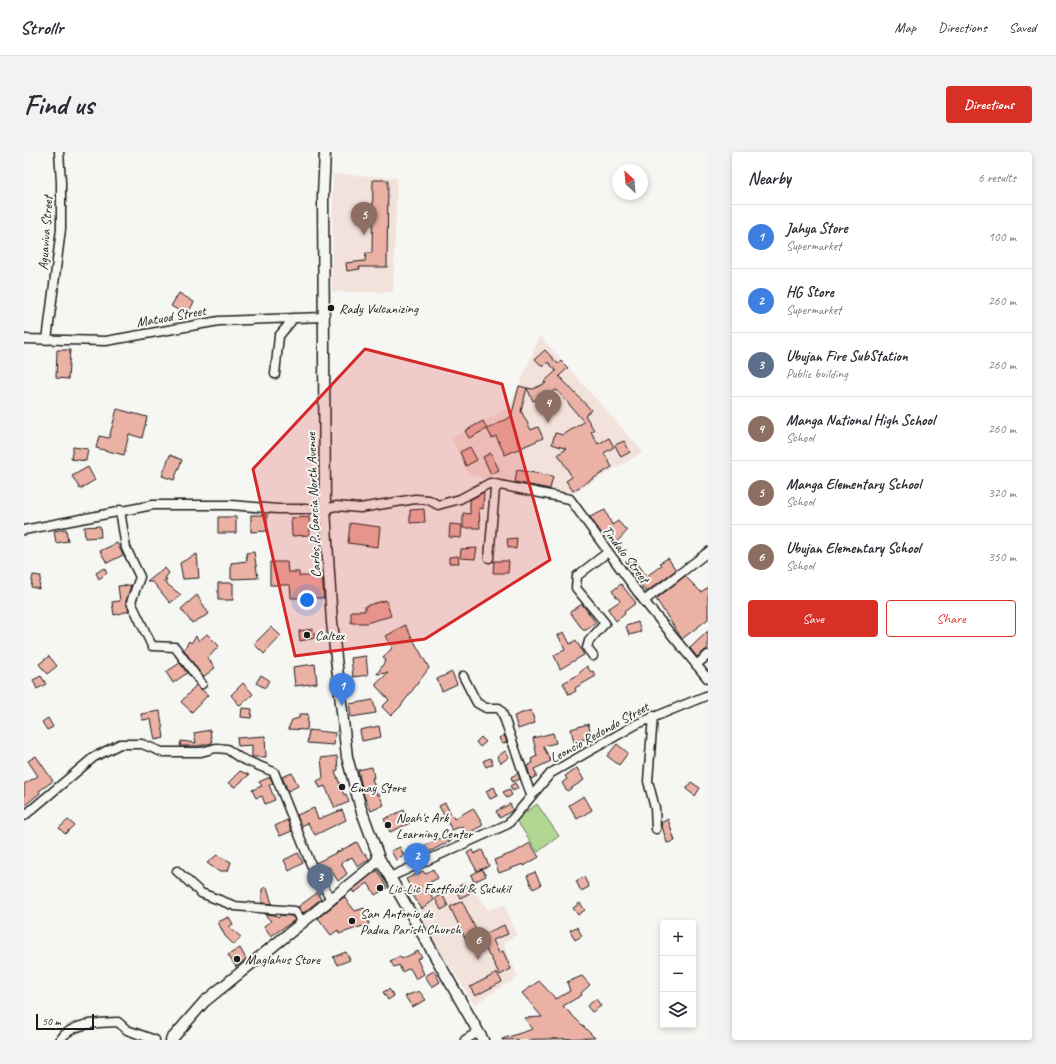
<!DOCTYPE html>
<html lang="en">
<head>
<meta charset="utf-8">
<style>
  :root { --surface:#fff; --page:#f2f2f3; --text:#2b2b33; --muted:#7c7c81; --line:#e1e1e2; --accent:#d93025 }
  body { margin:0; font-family:Caveat,sans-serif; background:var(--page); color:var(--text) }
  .controls { position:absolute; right:12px; bottom:12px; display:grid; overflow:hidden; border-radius:4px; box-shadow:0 2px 6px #0003 }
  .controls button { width:36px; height:36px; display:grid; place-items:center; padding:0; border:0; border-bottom:1px solid var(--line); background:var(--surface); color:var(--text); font:20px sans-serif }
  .compass { position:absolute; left:588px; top:12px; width:36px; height:36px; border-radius:50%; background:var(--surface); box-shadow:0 2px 6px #0003; rotate:334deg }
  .scale { position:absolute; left:12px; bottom:10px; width:58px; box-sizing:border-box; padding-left:4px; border:2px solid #1c1c1c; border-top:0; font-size:11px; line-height:14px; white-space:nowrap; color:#1c1c1c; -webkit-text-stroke:3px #f6f6f2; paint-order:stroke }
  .you { position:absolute; left:283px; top:448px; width:14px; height:14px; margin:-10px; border:3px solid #fff; border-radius:50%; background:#1a73e8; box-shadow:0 0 0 6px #1a73e833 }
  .badge { display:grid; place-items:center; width:26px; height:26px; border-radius:50%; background:var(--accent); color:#fff; font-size:13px; font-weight:700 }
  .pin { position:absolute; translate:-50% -33px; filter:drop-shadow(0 1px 2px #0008) }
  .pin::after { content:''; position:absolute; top:21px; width:14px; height:12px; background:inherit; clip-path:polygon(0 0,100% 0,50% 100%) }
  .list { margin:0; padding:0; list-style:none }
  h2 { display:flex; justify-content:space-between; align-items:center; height:52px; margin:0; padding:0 16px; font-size:17px }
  h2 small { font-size:13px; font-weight:400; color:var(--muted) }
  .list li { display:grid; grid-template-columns:26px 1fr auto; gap:12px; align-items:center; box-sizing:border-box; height:64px; padding:0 16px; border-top:1px solid var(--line) }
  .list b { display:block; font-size:15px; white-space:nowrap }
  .list p { margin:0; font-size:13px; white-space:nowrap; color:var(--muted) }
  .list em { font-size:13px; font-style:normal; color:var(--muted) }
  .actions { display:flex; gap:8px; padding:12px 16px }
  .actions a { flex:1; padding:9px 0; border:1px solid var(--accent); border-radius:4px; text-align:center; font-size:14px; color:var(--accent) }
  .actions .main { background:var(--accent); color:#fff }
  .icon { flex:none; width:22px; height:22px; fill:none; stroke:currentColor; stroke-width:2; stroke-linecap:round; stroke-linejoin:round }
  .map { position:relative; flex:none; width:684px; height:888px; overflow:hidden; border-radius:4px }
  header { display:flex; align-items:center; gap:24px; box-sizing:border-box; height:56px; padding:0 20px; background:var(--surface); border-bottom:1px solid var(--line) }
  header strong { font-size:19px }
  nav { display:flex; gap:22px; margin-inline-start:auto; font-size:14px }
  .intro { display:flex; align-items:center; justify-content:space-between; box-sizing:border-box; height:96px; padding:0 24px }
  h1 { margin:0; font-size:28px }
  .button { padding:10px 18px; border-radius:4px; background:var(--accent); color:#fff; font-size:14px; font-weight:700 }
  main { display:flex; gap:24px; padding:0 24px }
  aside { flex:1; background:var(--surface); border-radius:4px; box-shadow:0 2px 6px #0003 }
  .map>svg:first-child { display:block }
  .built { fill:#f3e1db }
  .green { fill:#b1d793; stroke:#667a58 }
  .building { fill:#ebb1a5; stroke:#1c1c1c }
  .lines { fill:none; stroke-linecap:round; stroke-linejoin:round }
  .minor-casing { stroke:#1c1c1c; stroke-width:11 }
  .major-casing { stroke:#1c1c1c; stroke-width:13 }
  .minor { stroke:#f6f6f2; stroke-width:8 }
  .major { stroke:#f6f6f2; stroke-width:10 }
  .marked { fill:#d62828; fill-opacity:0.2; stroke:#d62828; stroke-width:3; stroke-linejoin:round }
  .poi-dot { fill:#1c1c1c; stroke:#f6f6f2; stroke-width:1.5 }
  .labels { text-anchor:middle; stroke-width:4; stroke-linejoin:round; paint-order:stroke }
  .street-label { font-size:14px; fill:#1c1c1c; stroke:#f6f6f2 }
  .poi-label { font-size:14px; fill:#1c1c1c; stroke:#f6f6f2; text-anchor:start }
</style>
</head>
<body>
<header>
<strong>Strollr</strong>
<nav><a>Map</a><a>Directions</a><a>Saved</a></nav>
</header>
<div class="intro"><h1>Find us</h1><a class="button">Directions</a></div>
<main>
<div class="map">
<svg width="684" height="888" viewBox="0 0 684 888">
  <rect width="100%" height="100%" fill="#f6f6f2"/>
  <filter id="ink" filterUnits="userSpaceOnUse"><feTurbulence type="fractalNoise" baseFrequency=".025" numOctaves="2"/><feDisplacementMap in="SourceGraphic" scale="8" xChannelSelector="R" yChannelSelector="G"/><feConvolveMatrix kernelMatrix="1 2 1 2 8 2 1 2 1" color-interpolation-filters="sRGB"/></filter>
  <g filter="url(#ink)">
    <path class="built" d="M309 22 373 26 369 140H308Z
      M516 184 619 300 543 345 467 329 444 321 427 286 486 255Z
      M444 729 464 758 481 753 492 783 479 791 494 825 450 852 393 762 426 735Z"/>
    <path class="green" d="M513 652 535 684 514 700 492 668Z"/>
    <path class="building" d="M349 28H364L363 115H335L336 117 323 119 322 111 341 109 342 101H348Z
      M155 141 170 150 163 163 147 154Z
      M33 198H46L44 227 32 226Z
      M521 198 534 212 537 209 544 216 535 224 567 258 561 263 570 278 567 280 574 292 585 286 590 295 580 301 588 315 549 339 542 329 548 325 534 302 543 297 528 292 531 281 539 283 560 270 533 238 509 249 503 236 509 237 522 231 520 230 532 219 524 210 519 215 511 207Z
      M495 234 503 236 497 259 507 278 514 275 519 286 481 303 472 284 468 286 463 277 487 265Z
      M93 257 123 265 118 286 105 282 100 303 72 296 75 284 85 286Z
      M459 269 463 277 445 286 441 279Z
      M600 289 606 300 597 305 591 293Z
      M49 295 64 297 62 309 47 307Z
      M446 295 453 308 442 314 436 300Z
      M467 301 475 318 467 322 459 305Z
      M146 303 158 308 150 328 138 324Z
      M64 315 71 328 56 337 48 324Z
      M493 318 529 324 526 337 491 330Z
      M460 340 459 357 455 356 456 376H439V361L446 362V348Z
      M400 357 401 370 386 371V358Z
      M581 358 588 373 594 369 603 379 590 393 584 385 581 386 566 365Z
      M227 363H243V379L227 380Z
      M194 365H212V381H194Z
      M285 365 286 383 268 384 267 366Z
      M326 371 356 375 354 395 324 391Z
      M426 372 438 373 437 386 425 385Z
      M76 374 77 385 61 386 60 375Z
      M42 377 44 389 32 391 30 379Z
      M493 386 492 397 484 395 483 387Z
      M93 391 99 403 83 411 76 399Z
      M453 396 451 407 436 406 437 397Z
      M230 400 234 426 207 427V411L223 409 222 401Z
      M173 402 175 426 159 427 156 411Z
      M434 404 435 411H425V405Z
      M644 406 652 418 622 440 612 425 610 426 602 414 610 407 623 424 638 413 636 411Z
      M470 409H485L484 421H469Z
      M246 410H263L264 420H275V424H298L300 446H267L266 433H246Z
      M80 416 83 421 75 427 72 421Z
      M141 416 145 421 141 426 143 429H139L157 443 146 451 129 430H123Z
      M9 423 17 424 15 437 7 435Z
      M661 424 677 440 684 435V467L658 487 632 447Z
      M194 431H209V448H194Z
      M597 432 612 451 600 460 601 462 592 469 584 457 596 449 588 439Z
      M107 433 102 450 105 459 90 463 88 450 96 449 94 434Z
      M173 443 185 462 168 471 157 457Z
      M362 448 367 464 342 471H327V459H341V454Z
      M558 452 572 471 562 478H559L546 460Z
      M614 470 617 480 605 483 602 474Z
      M381 473 405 516 376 555 367 564 358 555 365 548 352 534V532L364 521 353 522 362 508 359 506 368 496 362 484Z
      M247 475 257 484 240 502 230 492Z
      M289 477 291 486 276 489 275 479Z
      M684 479V496L673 505 666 496Z
      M540 480 546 492 552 488 560 503 536 517 530 503 541 498 534 483Z
      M183 482 195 494 184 506 191 516 179 525 160 498 165 489 167 491 172 484 175 489Z
      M25 504 33 514 23 522 15 512Z
      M342 504 344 523 329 525 327 506Z
      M156 511 163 521 149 531 142 520Z
      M291 512 293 531 271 534 269 515Z
      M563 514 567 520 569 519 572 524 551 536 552 539 545 543 539 531 552 524Z
      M428 520 433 532 418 539 413 527Z
      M237 523 245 528 241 536 232 531Z
      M17 524 22 532 13 537 9 528Z
      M219 531 229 542 216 554 207 543Z
      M172 533 184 543 168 560 157 550Z
      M349 548 352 561 327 565 325 552Z
      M218 556 228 557 227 566 217 565Z
      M507 558 511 571 494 577 490 564Z
      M136 559 140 586 131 588 127 567 118 568 117 562Z
      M275 562H284L283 578 264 577 268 568 275 566Z
      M24 566 29 575 23 578 18 570Z
      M564 572 568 585 550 590 547 577Z
      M355 574 357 585 338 589 336 578Z
      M186 578 188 591 174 594H156L157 589 172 591 170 581Z
      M285 578 311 581 310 593 283 591Z
      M529 581 532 591 519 594 527 609 510 617 513 624 507 627 503 614 509 611 507 607 513 604 509 586Z
      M480 583 483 590 478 592 475 586Z
      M241 584 242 605H228V593L214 594 213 586Z
      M457 585 462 590 456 595 452 590Z
      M593 592 604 601 595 613 583 604Z
      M481 599 485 605 477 611 473 605Z
      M12 604 29 629 15 639 16 641 0 654V632L14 624 4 609Z
      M313 604 314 618 311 619 320 643 322 642 325 650 311 656 301 634 296 636 293 629 299 626 297 606Z
      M466 606 469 612 462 615 459 609Z
      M348 615 350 626H348L353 643 355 642 360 653 347 659 340 644 334 618Z
      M553 616 560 628 543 639 538 631 543 627 541 624Z
      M216 619 225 623 211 635 204 631Z
      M268 621 274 634 264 639 258 625Z
      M494 621 496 627 489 630 487 625Z
      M246 625 249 631 245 633 251 648 241 652 238 644 232 646 228 638 238 634 235 630Z
      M667 630 676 636 671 644 662 637Z
      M491 631 494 636 489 639 486 634Z
      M470 635 474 644 466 647 462 639Z
      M485 637 488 643 483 646 479 640Z
      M560 644 568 658 553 667 545 653Z
      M421 651 430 667 449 656 459 673 443 682 438 674 428 678 415 654Z
      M486 652 489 658 476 666 472 659Z
      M290 656 294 667 318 658 322 668 291 683 284 671 277 674 273 663Z
      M380 658 386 671 366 680 360 667Z
      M644 667 651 689 643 691 637 671Z
      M44 668 50 673 41 682 35 676Z
      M263 668 268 679 256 684 251 674Z
      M425 682 428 688 401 702 398 695Z
      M333 690 339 702 341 701 345 707 334 715 328 705 317 711 323 722 314 729 305 715 297 719 292 711Z
      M506 691 515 705 500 714 499 712 475 721 470 708 491 700Z
      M376 695 380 704 372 708 367 699Z
      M448 698 450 702 458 698 465 714 453 719 443 701Z
      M274 701 279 711 265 719 260 708Z
      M193 703 207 710 204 719H194L183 711Z
      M409 717 414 726 401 733 410 748 398 757 386 739 388 738 382 727 399 719 401 722Z
      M458 717 462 724 450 730 447 723Z
      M353 718 363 736 351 743 344 731 330 741 328 738Z
      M511 720 517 733 509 737 503 724Z
      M560 725 565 735 557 739 552 729Z
      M442 731 446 741 436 746 431 736Z
      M243 735 248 752 238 751V737Z
      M293 741 297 747 279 761 274 755Z
      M418 742 424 754 417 758 411 746Z
      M320 745 331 759 340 756 345 772 315 782 314 778 307 783 294 766Z
      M438 749 455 784 443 790 426 755Z
      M556 751 561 758 554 763 549 756Z
      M240 762 251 763 254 766 257 763 268 764 271 768 247 784 240 774 247 769Z
      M205 765 209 772 205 775 217 785 210 793 201 784 194 770Z
      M480 773 484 782 469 788 475 801 479 799 487 817 476 823 466 804H465L456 784Z
      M553 775 558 784 551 788 546 778Z
      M216 796 222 807 212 815 204 803Z
      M394 799 398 805 393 807 400 822 392 827 386 816 378 820 375 813 370 815 366 809 376 804 378 807Z
      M322 800 326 808 313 813 309 805Z
      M410 819 416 830 408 835 401 824Z
      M473 821 478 830 451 844 446 835Z
      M558 824 566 833 557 841 558 843 539 854 571 886 478 888V887L509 877 500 866 518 865 498 841 515 829 532 847 546 839 543 830Z
      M365 837 370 844 364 848 359 840Z
      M395 839 402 848 388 855 381 844Z
      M572 847 577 854 568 860 563 854Z"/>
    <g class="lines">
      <g class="minor-casing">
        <path id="minor" d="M0 187 82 189 195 169 299 165
          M23 188 37 77V30L35 0
          M251 222 255 184 270 166
          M96 358 102 396 116 425 107 450 128 494 151 495 178 532
          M0 378 129 353H207L253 357H301L312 354 336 356 391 347 405 348 414 353 436 347 466 331 546 347 620 449 684 527
          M465 406 471 337 476 333
          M620 449 684 400
          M569 504 563 496 565 489 581 471 552 436 553 424 584 400
          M672 513 684 503
          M439 524 453 551 462 556H475L478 560 507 643
          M629 564 624 629 631 656 632 677
          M0 664 70 605 96 592H118L138 600H177L192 596 203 597 216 606 250 620 288 715 307 747
          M153 719 177 741 211 754 271 759 279 770
          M366 725 484 672 527 621 613 572 684 543
          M36 888C48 870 74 871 94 870L103 878 131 888
          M441 888 454 880"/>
      </g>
      <g class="major-casing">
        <path id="major" d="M301 0 299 43 301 357 308 470 323 605 337 657 355 706 459 888
          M147 888 180 850 347 715 355 706"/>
      </g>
      <use href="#minor" class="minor"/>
      <use href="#major" class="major"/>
    </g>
  </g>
  <path class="marked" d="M341 197 478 232 526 408 401 487 271 504 229 317Z"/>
  <g class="poi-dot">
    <circle cx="307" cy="156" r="4"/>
    <circle cx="283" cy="483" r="4"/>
    <circle cx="318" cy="635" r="4"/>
    <circle cx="364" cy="673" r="4"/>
    <circle cx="356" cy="736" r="4"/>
    <circle cx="328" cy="769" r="4"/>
    <circle cx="213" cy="807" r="4"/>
  </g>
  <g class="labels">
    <g class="street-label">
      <text transform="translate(21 81) rotate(-86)" y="5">Aguaviva Street</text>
      <text transform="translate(147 164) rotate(-10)" y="5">Matuod Street</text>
      <text transform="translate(289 353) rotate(-92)" y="5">Carlos P. Garcia North Avenue</text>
      <text transform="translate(602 402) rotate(53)" y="5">Tindalo Street</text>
      <text transform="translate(575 580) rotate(-29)" y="5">Leoncio Redondo Street</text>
    </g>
    <g class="poi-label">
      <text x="315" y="161">Rady Vulcanizing</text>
      <text x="291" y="488">Caltex</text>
      <text x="326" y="640">Emay Store</text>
      <text x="372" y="670">Noah's Ark<tspan x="372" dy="16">Learning Center</tspan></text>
      <text x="364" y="741">Lic-Lic Fastfood &amp; Sutukil</text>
      <text x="336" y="766">San Antonio de<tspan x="336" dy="16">Padua Parish Church</tspan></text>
      <text x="221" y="812">Maglahus Store</text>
    </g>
  </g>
</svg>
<div class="controls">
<button>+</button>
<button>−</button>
<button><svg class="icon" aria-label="layers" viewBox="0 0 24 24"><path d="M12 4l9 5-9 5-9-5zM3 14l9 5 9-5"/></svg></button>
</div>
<svg class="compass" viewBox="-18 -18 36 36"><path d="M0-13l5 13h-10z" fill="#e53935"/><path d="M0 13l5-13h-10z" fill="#7c7c81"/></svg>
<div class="scale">50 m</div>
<div class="you"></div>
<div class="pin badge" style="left:318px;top:554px;background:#3f7fe0">1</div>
<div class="pin badge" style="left:393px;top:724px;background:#3f7fe0">2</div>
<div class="pin badge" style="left:296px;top:745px;background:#5c6f8a">3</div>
<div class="pin badge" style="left:524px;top:271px;background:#8d6e63">4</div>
<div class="pin badge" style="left:340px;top:83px;background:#8d6e63">5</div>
<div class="pin badge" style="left:454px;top:808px;background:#8d6e63">6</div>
</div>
<aside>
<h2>Nearby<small>6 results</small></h2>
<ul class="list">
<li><span class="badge" style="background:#3f7fe0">1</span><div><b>Jahya Store</b><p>Supermarket</p></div><em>100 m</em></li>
<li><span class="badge" style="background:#3f7fe0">2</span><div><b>HG Store</b><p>Supermarket</p></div><em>260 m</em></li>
<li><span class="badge" style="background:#5c6f8a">3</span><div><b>Ubujan Fire SubStation</b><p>Public building</p></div><em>260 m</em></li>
<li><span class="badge" style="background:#8d6e63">4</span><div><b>Manga National High School</b><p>School</p></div><em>260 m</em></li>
<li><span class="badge" style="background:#8d6e63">5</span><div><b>Manga Elementary School</b><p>School</p></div><em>320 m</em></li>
<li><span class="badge" style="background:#8d6e63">6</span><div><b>Ubujan Elementary School</b><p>School</p></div><em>350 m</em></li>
</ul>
<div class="actions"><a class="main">Save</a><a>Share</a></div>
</aside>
</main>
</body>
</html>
